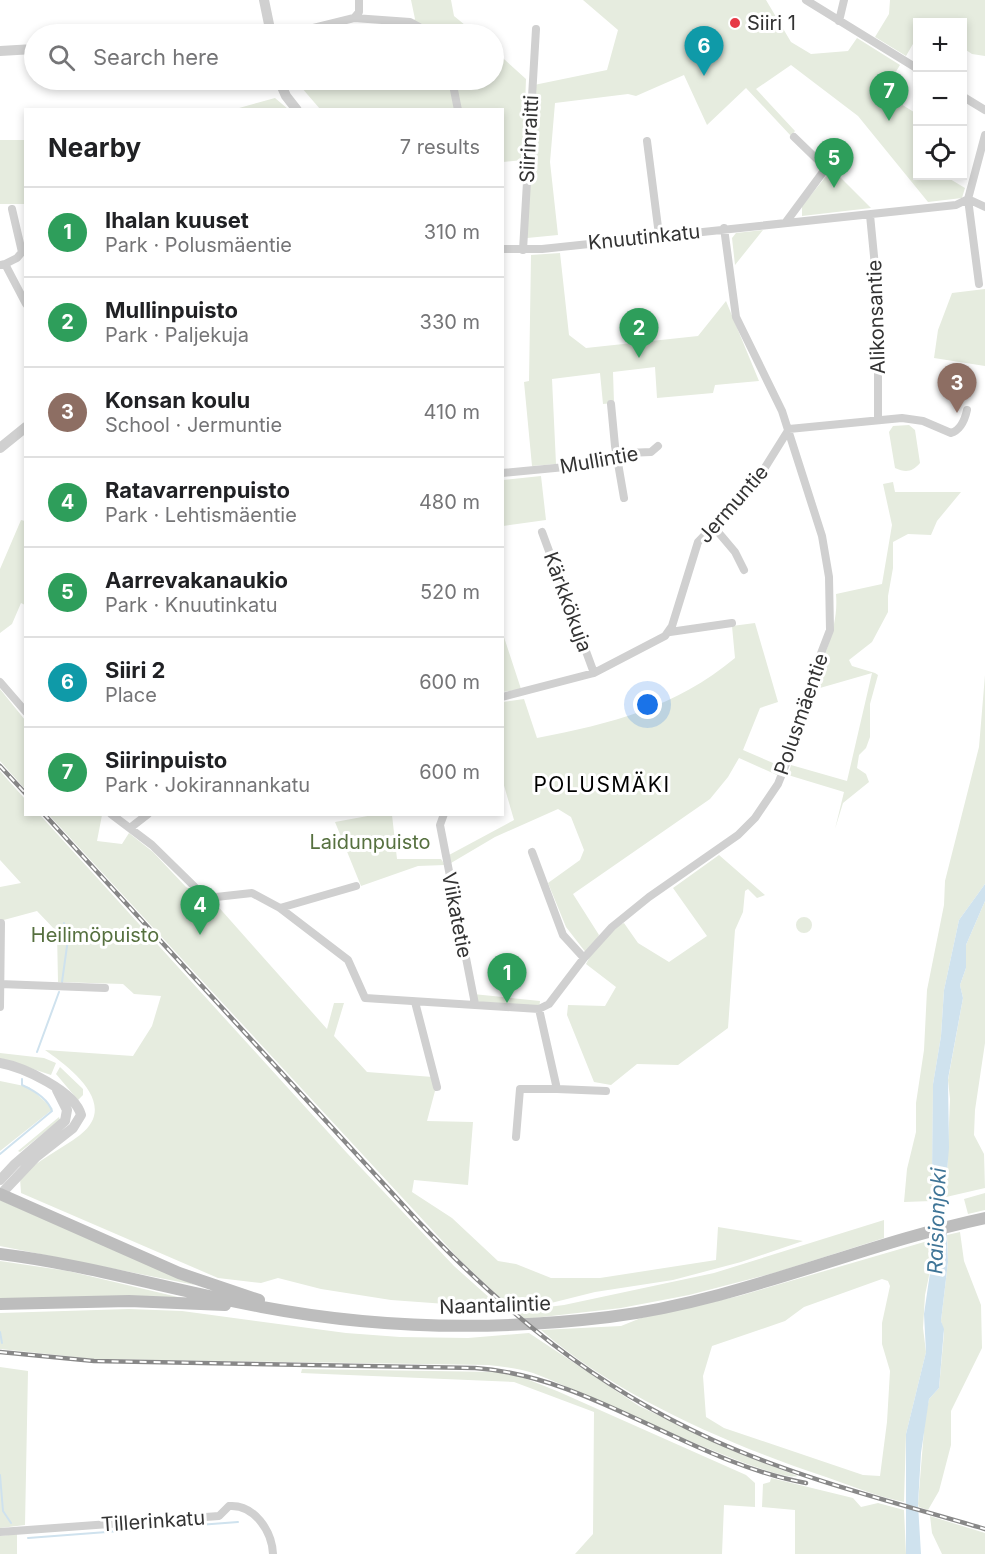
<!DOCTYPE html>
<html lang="en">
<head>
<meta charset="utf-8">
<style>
  :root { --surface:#fff; --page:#f2f2f2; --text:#202124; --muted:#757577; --line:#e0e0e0; --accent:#ea580c }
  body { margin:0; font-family:Inter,sans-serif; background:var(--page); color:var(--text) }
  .controls { position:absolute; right:18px; top:18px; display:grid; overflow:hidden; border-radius:0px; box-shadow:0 3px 9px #0003 }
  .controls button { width:54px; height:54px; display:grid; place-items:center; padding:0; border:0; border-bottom:2px solid var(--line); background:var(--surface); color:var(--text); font:30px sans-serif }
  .you { position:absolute; left:648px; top:705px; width:21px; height:21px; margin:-15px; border:4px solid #fff; border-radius:50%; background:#1a73e8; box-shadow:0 0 0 9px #1a73e833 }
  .badge { display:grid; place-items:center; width:39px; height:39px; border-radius:50%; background:var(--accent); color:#fff; font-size:20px; font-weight:700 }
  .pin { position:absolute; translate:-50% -50px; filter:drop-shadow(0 2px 3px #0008) }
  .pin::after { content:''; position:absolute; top:32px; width:21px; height:18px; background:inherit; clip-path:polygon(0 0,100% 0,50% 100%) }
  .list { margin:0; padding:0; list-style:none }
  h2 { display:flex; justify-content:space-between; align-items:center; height:78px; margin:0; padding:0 24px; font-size:26px }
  h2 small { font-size:20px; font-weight:400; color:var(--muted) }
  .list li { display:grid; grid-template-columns:39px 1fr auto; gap:18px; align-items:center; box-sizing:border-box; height:90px; padding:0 24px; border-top:2px solid var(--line) }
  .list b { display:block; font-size:22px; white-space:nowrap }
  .list p { margin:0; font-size:20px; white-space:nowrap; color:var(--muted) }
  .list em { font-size:20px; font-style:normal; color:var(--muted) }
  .icon { flex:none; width:33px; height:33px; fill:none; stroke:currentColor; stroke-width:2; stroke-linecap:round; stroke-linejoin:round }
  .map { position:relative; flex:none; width:985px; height:1554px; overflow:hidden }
  .search { position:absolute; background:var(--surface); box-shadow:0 3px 9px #0003; left:24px; top:24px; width:480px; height:66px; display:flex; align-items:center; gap:15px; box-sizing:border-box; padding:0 21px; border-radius:33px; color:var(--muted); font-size:22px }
  .panel { position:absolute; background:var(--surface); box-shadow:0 3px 9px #0003; left:24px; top:108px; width:480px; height:708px; border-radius:0px }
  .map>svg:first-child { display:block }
  .green { fill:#e6ecdf; fill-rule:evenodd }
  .water { fill:#cfe2ee }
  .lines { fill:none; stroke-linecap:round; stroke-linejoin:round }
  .stream { stroke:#cfe2ee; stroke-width:2 }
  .minor { stroke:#d0d0d0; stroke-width:8 }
  .tertiary { stroke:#d0d0d0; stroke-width:10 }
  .secondary { stroke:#bdbdbd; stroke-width:12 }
  .rail-casing { stroke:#888; stroke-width:4.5 }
  .rail { stroke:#fff; stroke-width:2; stroke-dasharray:7; stroke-linecap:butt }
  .poi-dot { fill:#e63946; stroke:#fff; stroke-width:2 }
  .labels { text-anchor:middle; stroke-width:6; stroke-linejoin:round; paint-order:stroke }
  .poi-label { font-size:20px; fill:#333; stroke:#fff; text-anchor:start }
  .street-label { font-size:20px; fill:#333; stroke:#fff }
  .park-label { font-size:20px; fill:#56703f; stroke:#fff }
  .neighbourhood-label { font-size:21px; letter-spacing:1.5px; fill:#000; stroke:#fff }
  .water-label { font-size:21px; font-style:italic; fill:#3f7597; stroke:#fff }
</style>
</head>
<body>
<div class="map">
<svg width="985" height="1554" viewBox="0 0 985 1554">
  <rect width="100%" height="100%" fill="#fff"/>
  <path class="green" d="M411 0H451L454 16 476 34H304L340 24 409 25 415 19Z
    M583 0H766L791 42 811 54 848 51 857 38 900 65 884 91 885 94 917 114 918 176H945L965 188 962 198 928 202 858 116 791 65 756 89 795 131 791 136 746 88 707 125 684 75 636 96 628 94 555 103 550 162 558 235 527 238 534 85 607 70 618 30Z
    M890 0H985V56L972 54 963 48 962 22H918L917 37 906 56 875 37 889 14Z
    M494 50 526 79 523 160 503 162 502 110 320 109 295 80H494Z
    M275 98 288 109H235L239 108Z
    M0 140H25V204H0Z
    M832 169 871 208 802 216V206Z
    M763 230 735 265 732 238 736 233Z
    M560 253 569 335 586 348 698 336 726 301 759 381 715 385 713 393 657 398 655 367 613 372 614 403 603 404 600 373 552 379 556 464 532 466 524 382 529 381 531 255Z
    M985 289V366L934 358 938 330 952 293Z
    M909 425 915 430 920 463C912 472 906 473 895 468L889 432 893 426Z
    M541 476 546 520 503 526V480Z
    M893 482 895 492H961L937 521 931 535 908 534 893 542V568L888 596V612L872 642 849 660 852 666 875 673 878 675 870 704V737L866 748 859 755 857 768 866 774 869 782 843 803 835 829 844 792 788 775 791 765 847 781 872 673 813 690C822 657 839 629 836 594L882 584 892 525 883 484Z
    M21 520 25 521V605L21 603 12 624 0 633V569Z
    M755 623 778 702 760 708 743 750 780 766 777 775 739 758 728 777 710 799 573 894 599 935 587 954 566 927 548 883 580 860 584 850 571 817 558 809 495 837 451 863 449 855 514 820 503 782V702L524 699 537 738C611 724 676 707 735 658L732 626Z
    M502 631 521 689 503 692H502Z
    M985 675V884L959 920 944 990 941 1036 933 1084 932 1201 904 1202 907 1169 916 1132V1103L924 1050 927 990 944 905 945 881 979 747Z
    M0 689 25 720V789L0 761Z
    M0 771 25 799 26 814 40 815 347 1153 454 1266 501 1308 391 1300 321 1289 278 1278 261 1283 218 1278 21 1193 20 1178C37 1160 60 1150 80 1135 120 1104 69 1067 45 1050L133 1056 152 1026 161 996 134 994 123 984 58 982 57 932 37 911 0 921V887L21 883 0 860Z
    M49 815H102L97 841 122 844 129 833 153 852 186 887 215 903 327 1029 334 1003H344L334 1036 367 1072 433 1077 435 1091 427 1121 473 1122 468 1185 414 1180 412 1192 452 1218 498 1261 516 1264 551 1278H600L716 1260 718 1227 803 1241 741 1262 673 1280 595 1292 547 1304 510 1307 460 1260Z
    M373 815H392L397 859H441L445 865 418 866 361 886 335 822Z
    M719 855 765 895 757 898 748 889 745 891 743 912 735 930 728 1028 678 1065 637 1064 611 1085 594 1082 567 1015 568 1005 605 1006 616 987 586 964C596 946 603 930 624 923L638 943 669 962 707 936 673 888Z
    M985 901V1043L975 1110 974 1135 984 1154 985 1188 946 1197 950 1099 948 1080 963 998 960 985 966 968V945Z
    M796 925a8 8 0 1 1 16 0a8 8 0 1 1-16 0Z
    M473 994 540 1001 539 1009 475 1004Z
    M0 1053 44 1058 56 1063 51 1075 0 1058Z
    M60 1067 83 1089V1095L78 1100 56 1074Z
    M0 1081 29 1087 53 1109 0 1151Z
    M59 1117 60 1120 20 1152 18 1151Z
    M985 1193V1210L968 1214 964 1199Z
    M0 1200 195 1285 0 1246Z
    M884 1220V1238L774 1273 689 1295 621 1308 525 1319 516 1311 564 1305 714 1273Z
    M960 1232 964 1261 981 1305 982 1348 951 1411V1445L939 1491 928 1510 919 1507 918 1504 925 1418 929 1399 939 1388 944 1333 941 1321 948 1262 947 1235Z
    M931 1240V1266L925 1295 923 1328 926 1352 906 1434 904 1502C878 1497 852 1486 826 1477 732 1446 616 1396 541 1330L621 1326 641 1318 739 1296ZM882 1279 888 1281 890 1286 882 1323V1344L890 1371 887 1422 880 1476 863 1475 724 1428 706 1417 703 1376 712 1346 785 1321 804 1307Z
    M0 1261 68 1271 182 1298 0 1301Z
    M129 1309 182 1311 346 1333 400 1337 468 1338 529 1333 639 1406 738 1453 798 1476C774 1485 574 1387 533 1373 519 1368 503 1367 488 1365L95 1359 0 1349V1313Z
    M0 1367 28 1371 25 1525 0 1528Z
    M302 1369 499 1372 519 1376 557 1391 746 1475 755 1483V1507L724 1505 722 1554H575L593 1534 594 1412 514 1382 301 1373Z
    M771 1478 853 1498 861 1507 878 1503 904 1510 906 1554H795V1510L762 1507 763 1484 770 1482Z
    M930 1516 985 1533V1554H942L932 1533Z
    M17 1534V1554H0V1536Z"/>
  <path class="water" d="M985 884V901L966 945V968L960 985 963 998 948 1079 949 1148 945 1193 948 1262 941 1321 944 1329 939 1388 929 1399 921 1453 918 1504 921 1554H906V1434L926 1352 924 1314 931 1266 933 1084 941 1036 944 990 959 920Z"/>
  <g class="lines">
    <path class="stream" d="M62 982 68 939 64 923
      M37 1052 59 992
      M0 1154 52 1111C48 1099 33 1090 22 1085V1079
      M0 1332 2 1343
      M0 1475 3 1511 11 1523
      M28 1538 238 1522"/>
    <path class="minor" d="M806 0 918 69
      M354 18 410 22 432 34
      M839 21 844 0
      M289 34 354 18 359 12V0
      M452 80 458 110
      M962 96 985 110
      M647 141 659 235
      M968 199 979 284
      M968 199 985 135
      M968 199 985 207
      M870 215 878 297V419
      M786 222 826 168 794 137
      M502 249H542L956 205 968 199
      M523 250 536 29
      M5 264 17 258 22 252 12 209
      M0 265 5 264 26 304
      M611 404 615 446 624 498
      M502 473 607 463 627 453 651 452 658 446
      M713 526 735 552 744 570
      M542 532 594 673
      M670 632 732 623
      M0 682 26 712
      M502 697 594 673 665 636 672 626 698 542 756 482 789 429 902 418 923 421 951 433C961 430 965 419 967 410
      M111 814 152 845 200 892 216 897 252 893 280 908 348 960 365 998 539 1009 549 1004 584 958 612 927 649 897 738 835 755 818 778 784 792 749 815 669 830 630 829 577 822 536 782 411 736 317 724 228
      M444 814 440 825 475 1004
      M130 828 148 814
      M532 852 563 935 584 958
      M280 908 356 886
      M0 984 105 988
      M415 1002 437 1087
      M0 1007 1 923
      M539 1009 557 1089 606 1091
      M516 1137 520 1089H557
      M0 1532 219 1516 229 1506C254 1504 272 1531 273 1554"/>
    <path class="tertiary" d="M264 0 271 34
      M0 51 34 49
      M279 80 286 96 297 110
      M0 448 26 427
      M0 1063C23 1067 75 1091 81 1115L73 1128 36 1157 0 1195
      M0 1180 15 1164 65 1121 67 1110 57 1090"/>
    <path class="secondary" d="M0 1194 179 1273 259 1300
      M0 1254C89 1265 175 1291 262 1307 378 1329 493 1331 609 1317 739 1301 858 1245 985 1218
      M0 1304 129 1301 225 1305"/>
    <g class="rail-casing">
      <path id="rail" d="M0 766 26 794
        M44 814 416 1219C507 1314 592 1385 713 1440 800 1479 894 1502 985 1529
        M0 1352 94 1361 475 1368C591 1376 690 1462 806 1483"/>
    </g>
    <use href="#rail" class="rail"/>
  </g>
  <circle class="poi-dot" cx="735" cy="23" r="6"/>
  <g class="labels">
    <g class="poi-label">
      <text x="747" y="30">Siiri 1</text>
    </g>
    <g class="street-label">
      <text transform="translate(529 139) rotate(-87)" y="7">Siirinraitti</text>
      <text transform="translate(644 237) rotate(-6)" y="7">Knuutinkatu</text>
      <text transform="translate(876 317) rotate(-92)" y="7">Alikonsantie</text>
      <text transform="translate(599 460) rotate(-10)" y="7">Mullintie</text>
      <text transform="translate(733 504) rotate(-49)" y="7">Jermuntie</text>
      <text transform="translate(568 602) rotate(70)" y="7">Kärkkökuja</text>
      <text transform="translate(801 714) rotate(-71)" y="7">Polusmäentie</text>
      <text transform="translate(457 915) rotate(79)" y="7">Viikatetie</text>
      <text transform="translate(495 1305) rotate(-2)" y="7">Naantalintie</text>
      <text transform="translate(153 1521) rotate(-4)" y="7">Tillerinkatu</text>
    </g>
    <g class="park-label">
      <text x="370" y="849">Laidunpuisto</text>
      <text x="95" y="942">Heilimöpuisto</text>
    </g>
    <g class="neighbourhood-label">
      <text x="602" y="792">POLUSMÄKI</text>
    </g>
    <g class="water-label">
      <text transform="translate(937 1221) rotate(-88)" y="7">Raisionjoki</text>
    </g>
  </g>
</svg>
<div class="controls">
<button>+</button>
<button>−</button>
<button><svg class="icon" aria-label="locate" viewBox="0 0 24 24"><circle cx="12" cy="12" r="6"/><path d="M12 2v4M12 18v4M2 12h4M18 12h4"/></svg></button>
</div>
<div class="you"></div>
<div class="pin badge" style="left:507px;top:1003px;background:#2e9e5b">1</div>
<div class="pin badge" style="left:639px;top:358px;background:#2e9e5b">2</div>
<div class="pin badge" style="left:957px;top:413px;background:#8d6e63">3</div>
<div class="pin badge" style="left:200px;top:935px;background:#2e9e5b">4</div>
<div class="pin badge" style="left:834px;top:188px;background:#2e9e5b">5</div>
<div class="pin badge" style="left:704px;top:76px;background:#0f9aa8">6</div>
<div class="pin badge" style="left:889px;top:121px;background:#2e9e5b">7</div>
<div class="search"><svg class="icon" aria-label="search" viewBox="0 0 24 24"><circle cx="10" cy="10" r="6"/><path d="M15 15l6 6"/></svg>Search here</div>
<section class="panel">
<h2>Nearby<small>7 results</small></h2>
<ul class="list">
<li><span class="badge" style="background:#2e9e5b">1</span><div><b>Ihalan kuuset</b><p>Park · Polusmäentie</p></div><em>310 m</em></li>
<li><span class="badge" style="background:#2e9e5b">2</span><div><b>Mullinpuisto</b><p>Park · Paljekuja</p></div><em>330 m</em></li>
<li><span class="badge" style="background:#8d6e63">3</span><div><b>Konsan koulu</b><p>School · Jermuntie</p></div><em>410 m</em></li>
<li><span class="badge" style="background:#2e9e5b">4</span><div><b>Ratavarrenpuisto</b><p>Park · Lehtismäentie</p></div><em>480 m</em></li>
<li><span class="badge" style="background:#2e9e5b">5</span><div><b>Aarrevakanaukio</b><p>Park · Knuutinkatu</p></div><em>520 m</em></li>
<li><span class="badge" style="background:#0f9aa8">6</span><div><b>Siiri 2</b><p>Place</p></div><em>600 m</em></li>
<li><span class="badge" style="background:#2e9e5b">7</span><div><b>Siirinpuisto</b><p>Park · Jokirannankatu</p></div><em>600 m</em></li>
</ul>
</section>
</div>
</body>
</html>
